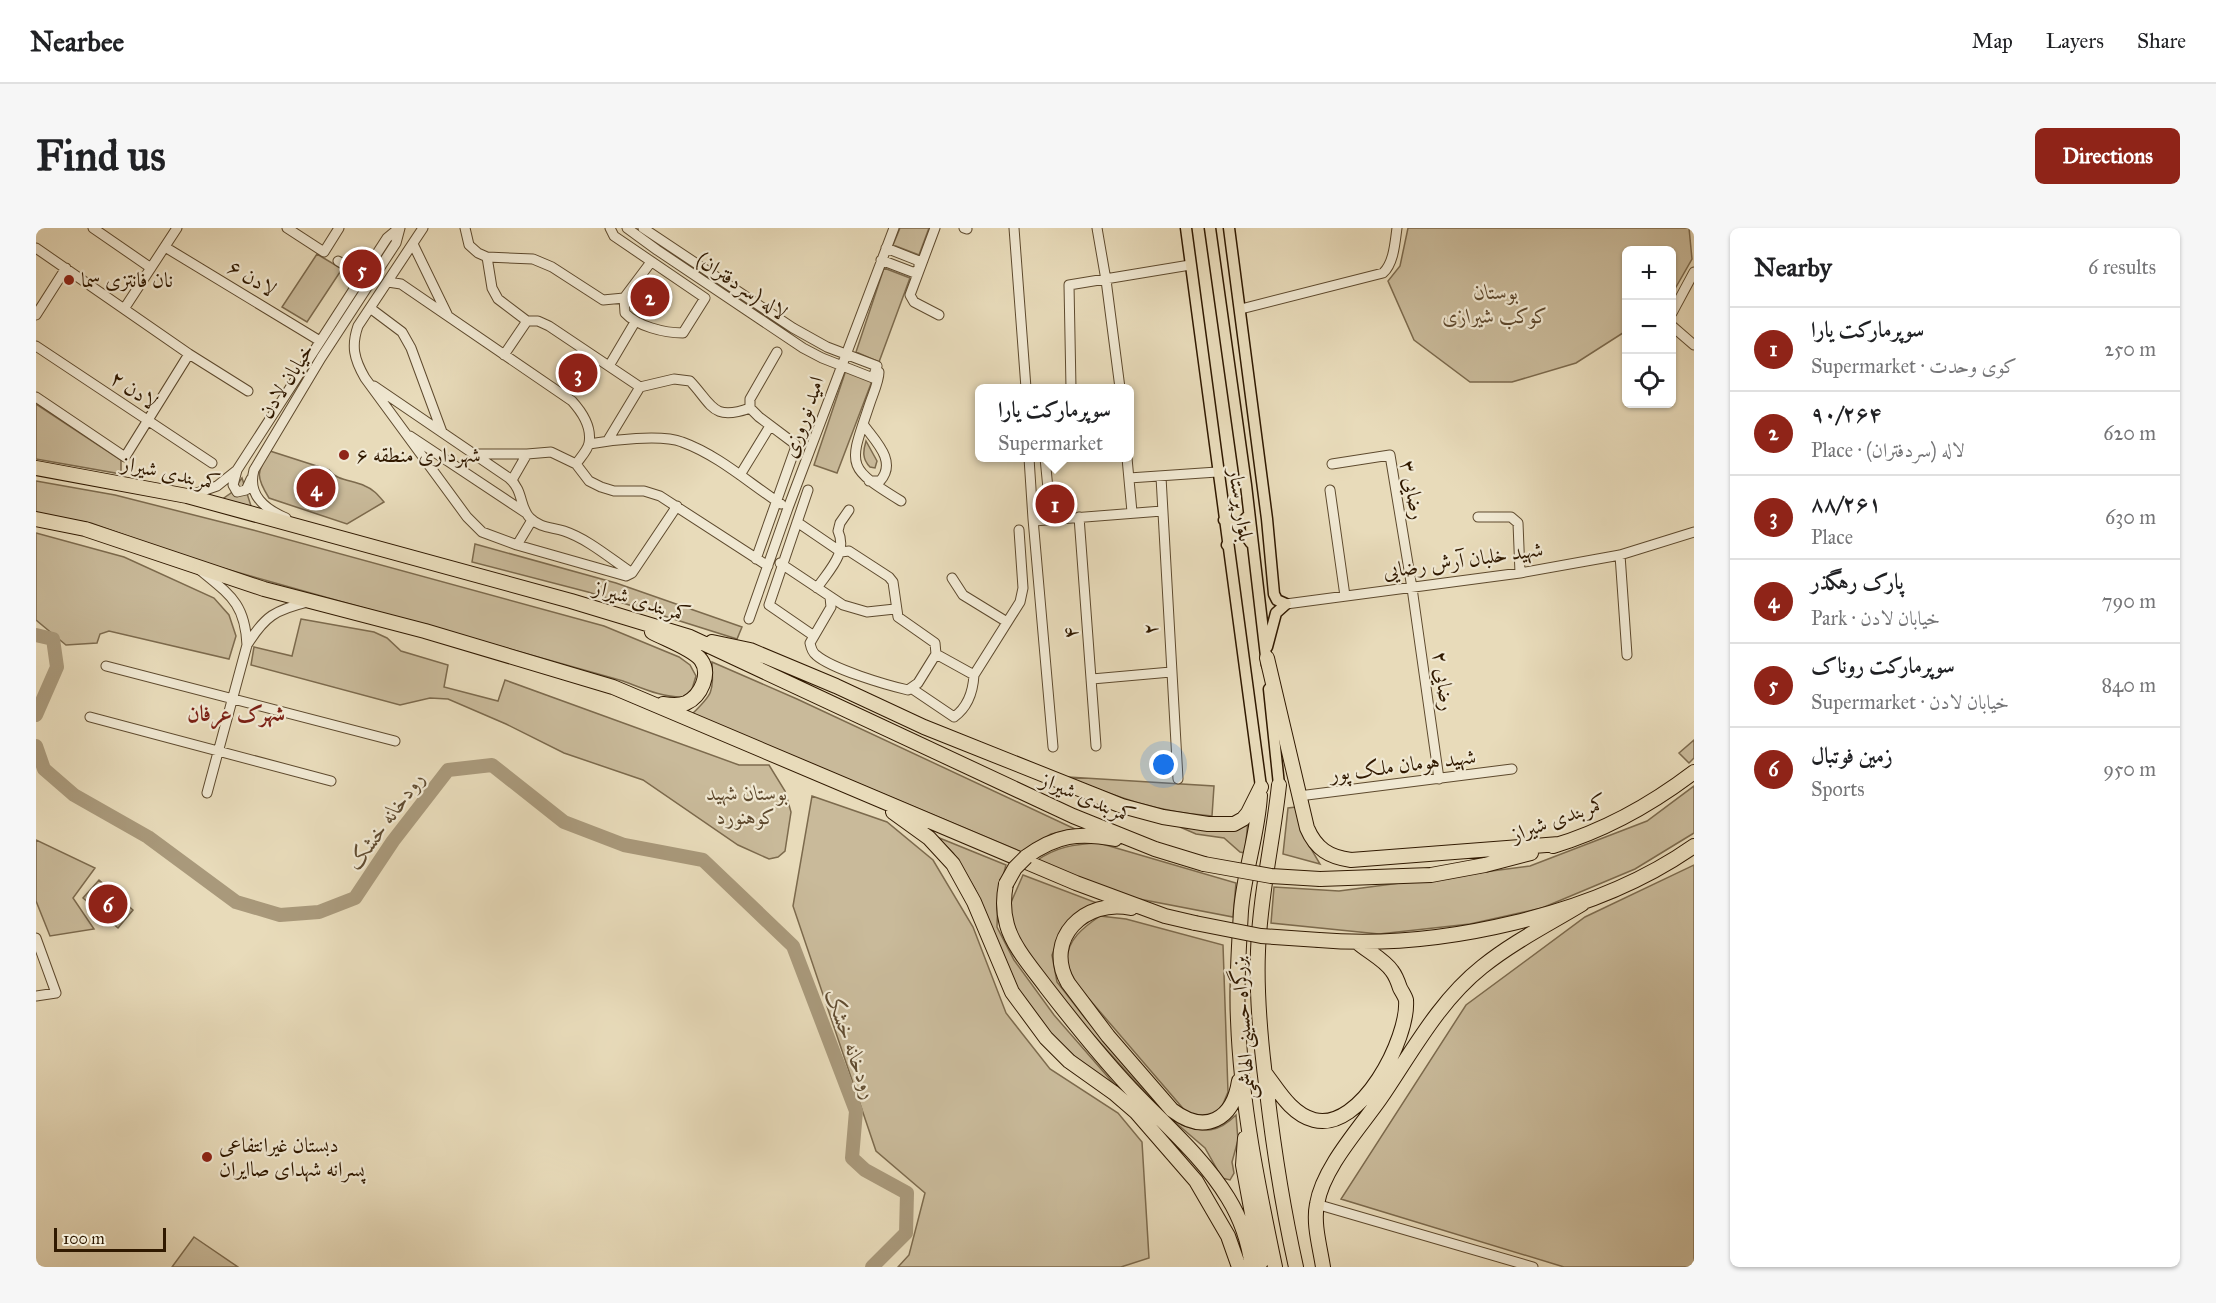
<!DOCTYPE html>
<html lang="en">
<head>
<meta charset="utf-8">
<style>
  :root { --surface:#fff; --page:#f6f6f6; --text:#202124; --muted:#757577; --line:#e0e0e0; --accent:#8f2418 }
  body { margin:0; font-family:"IM FELL Great Primer",Amiri,serif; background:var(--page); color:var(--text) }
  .controls { position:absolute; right:18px; top:18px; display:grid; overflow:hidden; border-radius:9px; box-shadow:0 2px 4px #0004 }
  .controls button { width:54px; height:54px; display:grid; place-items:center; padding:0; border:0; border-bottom:2px solid var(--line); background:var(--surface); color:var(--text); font:30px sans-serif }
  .scale { position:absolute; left:18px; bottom:15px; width:112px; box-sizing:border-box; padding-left:6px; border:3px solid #301900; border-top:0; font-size:16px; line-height:21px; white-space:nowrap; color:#301900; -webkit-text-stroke:4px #f0e8d2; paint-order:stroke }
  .you { position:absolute; left:1128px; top:537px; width:21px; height:21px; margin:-15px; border:4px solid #fff; border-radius:50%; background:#1a73e8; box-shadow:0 0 0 9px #1a73e833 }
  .badge { display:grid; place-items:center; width:39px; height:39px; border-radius:50%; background:var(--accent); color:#fff; font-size:20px; font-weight:700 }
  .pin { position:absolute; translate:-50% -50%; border:3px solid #fff; box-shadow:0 2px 6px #0006 }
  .popup { position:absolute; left:939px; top:156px; width:159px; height:78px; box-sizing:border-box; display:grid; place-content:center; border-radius:9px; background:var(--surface); filter:drop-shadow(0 2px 4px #0005); font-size:20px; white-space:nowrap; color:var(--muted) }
  .popup b { font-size:22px; color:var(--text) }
  .popup::after { content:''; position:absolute; left:50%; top:100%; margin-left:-12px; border:12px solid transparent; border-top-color:var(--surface) }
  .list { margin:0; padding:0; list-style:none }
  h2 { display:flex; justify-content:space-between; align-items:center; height:78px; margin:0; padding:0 24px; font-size:26px }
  h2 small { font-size:20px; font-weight:400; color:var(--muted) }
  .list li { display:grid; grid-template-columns:39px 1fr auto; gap:18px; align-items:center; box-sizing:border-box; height:84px; padding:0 24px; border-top:2px solid var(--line) }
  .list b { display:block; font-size:22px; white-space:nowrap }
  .list p { margin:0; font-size:20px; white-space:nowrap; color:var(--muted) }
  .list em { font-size:20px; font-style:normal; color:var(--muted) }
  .icon { flex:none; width:33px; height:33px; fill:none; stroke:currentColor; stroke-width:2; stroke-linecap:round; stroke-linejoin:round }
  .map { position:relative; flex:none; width:1658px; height:1039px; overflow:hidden; border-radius:9px }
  header { display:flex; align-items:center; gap:36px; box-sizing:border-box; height:84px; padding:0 30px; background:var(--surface); border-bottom:2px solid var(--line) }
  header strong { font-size:28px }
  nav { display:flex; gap:33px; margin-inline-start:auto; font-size:21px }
  .intro { display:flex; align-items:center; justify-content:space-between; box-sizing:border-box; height:144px; padding:0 36px }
  h1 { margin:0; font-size:42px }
  .button { padding:15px 27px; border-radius:9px; background:var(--accent); color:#fff; font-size:21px; font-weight:700 }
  main { display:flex; gap:36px; padding:0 36px }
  aside { flex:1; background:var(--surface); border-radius:9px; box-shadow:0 2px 4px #0004 }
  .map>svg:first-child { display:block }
  .green { fill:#c9ba9a; stroke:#7c6a4d; stroke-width:1.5 }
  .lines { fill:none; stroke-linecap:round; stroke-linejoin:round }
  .river { stroke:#a9997b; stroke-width:14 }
  .minor-casing { stroke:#5e4a2e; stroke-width:11 }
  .major-casing { stroke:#301900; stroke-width:13 }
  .highway-casing { stroke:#301900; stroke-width:16 }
  .minor { stroke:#f0e8d2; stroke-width:9 }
  .major { stroke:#e8dbba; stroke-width:10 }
  .highway { stroke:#e8dbba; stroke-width:14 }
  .highway-bridge-casing { stroke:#301900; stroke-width:16; stroke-linecap:butt }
  .highway-bridge { stroke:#e8dbba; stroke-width:14 }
  .poi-dot { fill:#8f2418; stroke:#f0e8d2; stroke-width:2 }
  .labels { text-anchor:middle; stroke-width:4.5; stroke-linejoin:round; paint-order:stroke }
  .street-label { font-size:21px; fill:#301900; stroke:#f0e8d2 }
  .poi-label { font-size:21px; fill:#301900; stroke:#f0e8d2; text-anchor:start }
  .park-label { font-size:21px; font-style:italic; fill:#5e492e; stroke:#f0e8d2 }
  .neighbourhood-label { font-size:22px; font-weight:bold; fill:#7a1f14; stroke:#f0e8d2 }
  .water-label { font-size:22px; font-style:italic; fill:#604c31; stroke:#f0e8d2 }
</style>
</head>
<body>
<header>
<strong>Nearbee</strong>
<nav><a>Map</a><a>Layers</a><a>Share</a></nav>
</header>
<div class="intro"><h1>Find us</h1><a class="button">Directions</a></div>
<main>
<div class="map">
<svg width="1658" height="1039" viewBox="0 0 1658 1039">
  <rect width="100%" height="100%" fill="#e8dbba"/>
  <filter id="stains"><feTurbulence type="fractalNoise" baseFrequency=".00333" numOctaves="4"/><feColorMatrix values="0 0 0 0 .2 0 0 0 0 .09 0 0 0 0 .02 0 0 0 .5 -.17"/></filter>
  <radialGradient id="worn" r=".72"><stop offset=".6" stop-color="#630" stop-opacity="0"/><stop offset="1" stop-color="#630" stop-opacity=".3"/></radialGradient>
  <path class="green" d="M864 0H893L883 27 857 17Z
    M1372 0H1653L1656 31 1636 66V22H1590V103L1540 135 1476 154H1434L1378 112 1352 53 1364 38Z
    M281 26 306 41 271 94 246 79Z
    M848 40 874 50 843 134 820 124Z
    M810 142 836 153 801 245 778 237Z
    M0 176 85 232V246L0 231Z
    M830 213 841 233 839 240 834 239C826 231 827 223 830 213Z
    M234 223 293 242C301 253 317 252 329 258 337 261 342 267 348 274L311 296 233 270C219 248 221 244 234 223Z
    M206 250 216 281 185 272 195 265Z
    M0 253 79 267 217 302 568 398 643 429 654 437 660 448 656 461 648 469C627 470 606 460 587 453L158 332 55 295 0 286Z
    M0 305 88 329 178 370 193 387 200 408 193 431 73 403 64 406 61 415 30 417 0 392Z
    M439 316 580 355 706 399 701 411 552 364 436 334Z
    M265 391 338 404 351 410 365 423 412 437 408 459 462 473 469 452 703 537H733L749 563 755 584 749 623 742 629 733 631 702 617 607 552 528 525 470 496 412 471 394 470 364 477 215 437 218 419 256 428Z
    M676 434 761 471 1039 601 1015 606 986 624 656 486C678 465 677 464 676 434Z
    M1658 512V530L1653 535 1643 525Z
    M1032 549 1178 558 1176 588C1123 584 1081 570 1032 549Z
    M1658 558V605L1599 641 1506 680 1434 696 1343 706 1235 695 1238 659 1303 663 1494 638 1611 593Z
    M776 568 851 594 897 632 937 699 970 785 1014 841 1082 885 1106 914 1113 1030 1085 1039H862L873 1027 889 965 840 923 757 678Z
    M1260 579 1267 607 1284 636 1247 626 1252 580Z
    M1212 592 1209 625 1204 624 1188 610 1160 606 1144 599 1187 603 1200 601Z
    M901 609 970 637 962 667 961 699 978 732 1018 787 1086 865 1041 831 1009 801 975 752 939 661 917 625Z
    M0 612 59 640 37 670 58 701 14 708 0 673Z
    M1063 615 1200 655 1197 689 1098 670 1000 633C1020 619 1038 616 1063 615Z
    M1658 637V1039H1528L1305 971 1430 777 1549 689Z
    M987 647 1061 675 1047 681 1028 698 1016 727 1021 754 1049 790 1146 897C1169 905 1182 905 1200 887L1202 912 1196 934 1198 945 1194 952 1186 950 1169 920 1126 883 1023 769 986 716 975 695 973 679Z
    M63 652 97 682 82 700 47 670Z
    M1064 688 1090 691 1187 717 1192 864 1184 883 1167 889 1151 885 1041 757C1038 750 1032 741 1031 734 1030 712 1048 699 1064 688Z
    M158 1009 202 1039H136Z"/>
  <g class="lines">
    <path class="river" d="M0 407 17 411 21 439 0 487
      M0 518 8 541 38 567 112 609 200 674 244 687 283 684 319 670 357 613 412 542 456 537 528 594 588 617 667 632 757 718 820 883 816 930 829 942 871 965 870 1005 836 1039"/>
    <g class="minor-casing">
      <path id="minor" d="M57 0 115 40
        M251 0 288 24 303 0
        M387 0 322 98C315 118 318 131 329 150L431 289 446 304 481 317 590 348 596 345 641 278
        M429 0 433 17 442 25 451 29 497 31 516 39 567 72 588 70 589 85C601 98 628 105 647 105L669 70 578 8 574 0
        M591 0 621 22 767 120 786 130 837 150 841 138 791 119 757 100 607 0
        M899 0 874 67 878 74 903 87
        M928 0 931 1
        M978 0 990 160
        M1061 0 1070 52 1084 160
        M377 16 411 86
        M129 19 284 113
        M0 20 153 126 212 163
        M451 29 456 60 462 71 491 93H502L513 98 604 159 638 151 654 153C676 176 676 194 714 180
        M845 32 879 45 883 40V33L850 20
        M302 33 327 48
        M352 54 365 56 536 173C546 184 556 199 553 215 552 222 544 230 540 236
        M588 70 615 34
        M334 80 366 104 375 120 406 204
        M88 81 141 0
        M1205 81 1347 45C1358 35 1359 14 1361 0
        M1636 85 1658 44
        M0 87 30 40
        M1636 98 1658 117
        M0 118 176 235
        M468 127 491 93
        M573 138 599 94
        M843 144C843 153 837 166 834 175 813 238 808 238 865 273
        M338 158 473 250C488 263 483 279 494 290 504 300 516 299 528 303 552 311 575 331 596 345
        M1035 160 1033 57 1154 37
        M0 169 89 229 153 126
        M827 196C838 212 862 233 844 253H833
        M374 208 490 285
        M572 212 604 159
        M553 216C575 212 626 206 646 214 682 227 713 255 745 276
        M438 226H491L515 224 540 236 553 253 565 259 578 263H608L624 268 732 338
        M993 230 997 291 1017 519
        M1009 230 1015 291
        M1091 230 1096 284
        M1296 236 1354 227 1376 360 1403 551
        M201 242 197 257 201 264 210 262 215 251
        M704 247 734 198
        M1125 249 1142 551
        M1093 250 1181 244
        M476 252 491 226
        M772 262 733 377 778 408
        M1294 262 1309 368
        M155 267 181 258 201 242 351 10 363 0
        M1043 289 1060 518
        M1442 289H1475L1482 295 1484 345
        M250 290C229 281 211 267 218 242L285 130 360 15 364 0
        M998 293 1126 283
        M761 294 805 324 813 323 853 349 857 354 862 389 899 415 900 426 938 447
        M481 317 496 292
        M1584 327 1591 427
        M720 331 759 221V216L723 189 714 180V171L741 124
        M744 335 807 377 831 384 859 381
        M164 342C194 367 209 375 211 417
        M916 350 927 367 971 394
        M781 360C793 342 812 325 802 303L804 295 813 282
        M794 369 795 379 774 415C775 420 776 424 780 427 796 441 850 457 872 462L882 455 900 426
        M1250 376 1484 345 1584 327 1658 304
        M713 391 752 280 858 0
        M70 438 359 513
        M1056 451 1135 444
        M875 460 918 489C932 479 937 464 938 447L984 374 987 360 983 302
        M54 489 295 553
        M171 565 211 417C229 388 239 382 272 374
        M1263 568 1476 541
        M0 710 20 765 0 768
        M1280 976 1497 1039"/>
    </g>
    <g class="major-casing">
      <path id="major" d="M1150 0 1225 559
        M1174 0 1210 257 1231 437
        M1193 0 1231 291 1238 366 1241 372 1250 376 1240 385 1231 419
        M1188 292 1203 297 1213 287
        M1191 317 1195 308 1202 305 1210 308 1215 315
        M1233 461 1243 557"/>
    </g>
    <g class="highway-casing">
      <path id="highway" d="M0 240 151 268 535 373 654 409 1037 588 1119 621 1168 636
        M0 291 49 301 228 361 389 403 577 459 1040 655 1129 688 1159 695
        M616 404C629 411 657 421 665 432 675 446 665 468 650 475 643 478 634 477 627 476
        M676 414 714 422 800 458 888 499 1086 578 1127 589 1172 596H1198L1207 591 1212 585 1225 559
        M1231 430 1271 600C1280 621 1293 629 1315 632L1523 616
        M1243 557C1237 613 1224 667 1222 723 1220 770 1225 818 1231 864 1238 923 1247 981 1260 1039
        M1224 567C1222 606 1208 644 1205 683 1203 719 1200 756 1202 792 1205 875 1222 958 1239 1039
        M857 584 893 610 917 636 938 674 976 764 1010 810 1033 833 1078 865 1100 884 1160 953 1192 1008 1203 1039
        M1517 618C1567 603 1616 576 1658 544
        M990 629C1020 607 1043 604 1079 611
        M1284 651 1395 647 1449 637 1495 625
        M970 656C967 671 967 683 971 697 977 719 996 740 1010 759 1037 794 1065 829 1095 861 1128 896 1167 929 1192 970 1205 991 1213 1015 1216 1039
        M1095 680C1049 670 1007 711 1032 755L1072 808 1136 882C1169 907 1197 892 1203 853
        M1283 712C1402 722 1560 687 1658 618
        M1229 845C1242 862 1255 886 1278 892 1325 904 1373 810 1370 772 1369 768 1366 764 1364 760 1362 754 1360 748 1356 743 1349 732 1331 723 1321 714
        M1209 910 1207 937 1225 1034
        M1287 1039C1284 1019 1277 996 1281 976 1287 940 1323 901 1344 871 1375 826 1402 774 1446 739 1477 714 1513 696 1546 676"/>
    </g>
    <use href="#minor" class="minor"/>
    <use href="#major" class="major"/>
    <use href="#highway" class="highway"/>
    <g class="highway-bridge-casing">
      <path id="highway-bridge" d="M1168 636 1235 648 1284 651
        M970 656 979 640 990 629
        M1159 695 1225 708 1283 712"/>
    </g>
    <use href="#highway-bridge" class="highway-bridge"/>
  </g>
  <g class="poi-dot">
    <circle cx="33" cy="52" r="6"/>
    <circle cx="308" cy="227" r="6"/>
    <circle cx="171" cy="929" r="6"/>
  </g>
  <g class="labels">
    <g class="street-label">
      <text transform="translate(216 50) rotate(31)" y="7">۶ لادن</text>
      <text transform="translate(706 58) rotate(34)" y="7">لاله (سردفتران)</text>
      <text transform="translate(250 153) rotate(-58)" y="7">خیابان لادن</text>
      <text transform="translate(98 162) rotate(34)" y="7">۲ لادن</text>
      <text transform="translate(767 189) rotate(-70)" y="7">امید نوروزی</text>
      <text transform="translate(135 245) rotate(12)" y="7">کمربندی شیراز</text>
      <text transform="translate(1377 262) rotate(79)" y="7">رضایی ۳</text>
      <text transform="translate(1205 277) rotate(82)" y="7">بلوار پرستار</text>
      <text transform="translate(1427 332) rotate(-8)" y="7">شهید خلبان آرش رضایی</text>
      <text transform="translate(606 373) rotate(17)" y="7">کمربندی شیراز</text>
      <text transform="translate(1114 401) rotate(-93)" y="7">۲</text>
      <text transform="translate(1034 405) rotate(-95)" y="7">۴</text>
      <text transform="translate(1408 453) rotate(82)" y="7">رضایی ۲</text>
      <text transform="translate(1367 537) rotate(-7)" y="7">شهید هومان ملک پور</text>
      <text transform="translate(1052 570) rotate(23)" y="7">کمربندی شیراز</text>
      <text transform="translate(1523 590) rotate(-20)" y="7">کمربندی شیراز</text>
      <text transform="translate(1207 800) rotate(-94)" y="7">بزرگراه حسینی الهاشمی</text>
    </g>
    <g class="poi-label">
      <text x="45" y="59">نان فانتزی سما</text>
      <text x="320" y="234">شهرداری منطقه ۶</text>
      <text x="183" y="924">دبستان غیرانتفاعی<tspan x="183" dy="24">پسرانه شهدای صاایران</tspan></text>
    </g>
    <g class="park-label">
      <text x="1460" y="71">بوستان<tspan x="1460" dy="24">کوکب شیرازی</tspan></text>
      <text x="711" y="572">بوستان شهید<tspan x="711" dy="24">کوهنورد</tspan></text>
    </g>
    <g class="neighbourhood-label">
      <text x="200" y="493">شهرک عرفان</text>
    </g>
    <g class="water-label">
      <text transform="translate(349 592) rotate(-54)" y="8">رودخانه خشک</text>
      <text transform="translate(816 816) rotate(70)" y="8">رودخانه خشک</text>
    </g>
  </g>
  <rect width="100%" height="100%" filter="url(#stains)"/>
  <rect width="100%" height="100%" fill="url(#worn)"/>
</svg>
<div class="controls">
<button>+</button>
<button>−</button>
<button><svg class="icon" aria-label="locate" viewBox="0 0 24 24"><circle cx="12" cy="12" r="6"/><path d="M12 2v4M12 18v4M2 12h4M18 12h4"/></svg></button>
</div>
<div class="scale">100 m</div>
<div class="you"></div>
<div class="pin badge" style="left:1019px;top:276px">1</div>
<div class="popup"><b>سوپرمارکت یارا</b>Supermarket</div>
<div class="pin badge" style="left:614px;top:69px">2</div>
<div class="pin badge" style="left:542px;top:145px">3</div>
<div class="pin badge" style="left:280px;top:260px">4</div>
<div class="pin badge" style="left:326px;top:41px">5</div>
<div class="pin badge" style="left:72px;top:676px">6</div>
</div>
<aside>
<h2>Nearby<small>6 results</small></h2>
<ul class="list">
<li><span class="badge">1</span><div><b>سوپرمارکت یارا</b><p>Supermarket · کوی وحدت</p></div><em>250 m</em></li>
<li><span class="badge">2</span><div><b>۹۰/۲۶۴</b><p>Place · لاله (سردفتران)</p></div><em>620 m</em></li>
<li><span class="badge">3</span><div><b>۸۸/۲۶۱</b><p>Place</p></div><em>630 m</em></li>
<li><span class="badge">4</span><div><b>پارک رهگذر</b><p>Park · خیابان لادن</p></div><em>790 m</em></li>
<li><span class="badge">5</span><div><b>سوپرمارکت روناک</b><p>Supermarket · خیابان لادن</p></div><em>840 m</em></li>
<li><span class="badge">6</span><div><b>زمین فوتبال</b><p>Sports</p></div><em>950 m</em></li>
</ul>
</aside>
</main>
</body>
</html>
